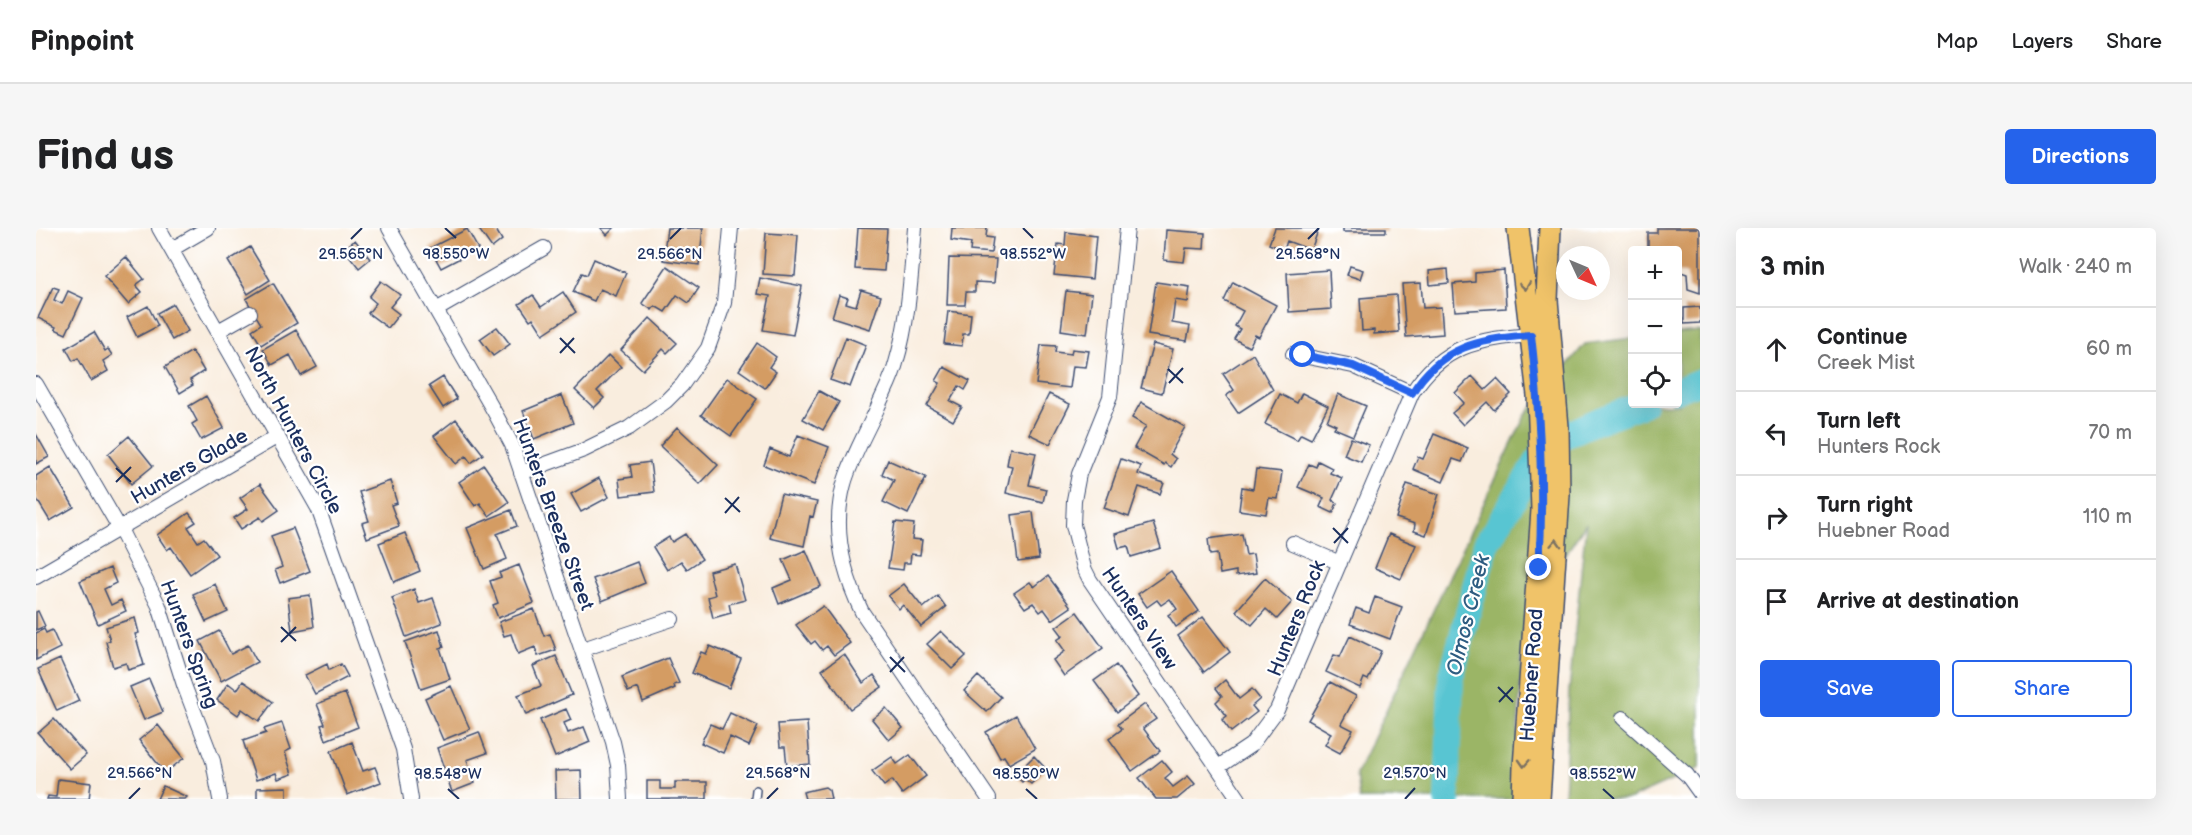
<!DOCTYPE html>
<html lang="en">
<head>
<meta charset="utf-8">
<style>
  :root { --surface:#fff; --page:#f6f6f6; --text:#202124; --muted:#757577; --line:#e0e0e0; --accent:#2563eb }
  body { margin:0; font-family:"Balsamiq Sans",sans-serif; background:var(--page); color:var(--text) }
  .controls { position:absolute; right:18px; top:18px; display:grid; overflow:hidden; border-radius:6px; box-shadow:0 6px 24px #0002 }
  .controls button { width:54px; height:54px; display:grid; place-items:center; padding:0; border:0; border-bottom:2px solid var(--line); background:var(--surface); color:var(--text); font:30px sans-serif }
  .compass { position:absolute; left:1520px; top:18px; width:54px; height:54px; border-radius:50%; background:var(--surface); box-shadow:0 6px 24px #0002; rotate:134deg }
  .stop { position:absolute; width:18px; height:18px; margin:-14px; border:4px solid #2563eb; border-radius:50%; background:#fff }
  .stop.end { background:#2563eb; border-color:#fff; box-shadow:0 2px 6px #0008 }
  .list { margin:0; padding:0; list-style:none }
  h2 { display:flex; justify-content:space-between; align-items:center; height:78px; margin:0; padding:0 24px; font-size:26px }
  h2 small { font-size:20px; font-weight:400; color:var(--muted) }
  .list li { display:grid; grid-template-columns:39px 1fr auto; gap:18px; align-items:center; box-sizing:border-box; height:84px; padding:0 24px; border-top:2px solid var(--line) }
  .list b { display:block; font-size:22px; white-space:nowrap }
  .list p { margin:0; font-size:20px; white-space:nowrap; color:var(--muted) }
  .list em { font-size:20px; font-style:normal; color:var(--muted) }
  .actions { display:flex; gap:12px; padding:18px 24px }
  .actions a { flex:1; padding:14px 0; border:2px solid var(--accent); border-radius:6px; text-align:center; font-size:21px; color:var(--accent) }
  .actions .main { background:var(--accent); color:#fff }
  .icon { flex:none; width:33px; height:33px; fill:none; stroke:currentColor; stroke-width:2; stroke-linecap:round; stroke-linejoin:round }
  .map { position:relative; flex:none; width:1664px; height:571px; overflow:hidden; border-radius:6px }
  header { display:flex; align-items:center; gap:36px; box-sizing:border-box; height:84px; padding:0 30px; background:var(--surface); border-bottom:2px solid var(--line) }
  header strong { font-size:28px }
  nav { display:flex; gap:33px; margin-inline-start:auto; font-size:21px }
  .intro { display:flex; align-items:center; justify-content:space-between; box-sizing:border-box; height:144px; padding:0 36px }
  h1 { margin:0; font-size:42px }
  .button { padding:15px 27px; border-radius:6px; background:var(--accent); color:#fff; font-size:21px; font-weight:700 }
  main { display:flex; gap:36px; padding:0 36px }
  aside { flex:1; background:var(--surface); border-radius:6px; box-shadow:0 6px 24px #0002 }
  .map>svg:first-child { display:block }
  .forest { fill:#9bb566; stroke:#5b7262; stroke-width:1.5 }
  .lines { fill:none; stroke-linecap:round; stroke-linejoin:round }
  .river { stroke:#59c5d2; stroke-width:26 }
  .building { fill:#d49c63 }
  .service-casing { stroke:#3c4c71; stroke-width:10 }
  .minor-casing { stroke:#3c4c71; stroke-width:16 }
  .primary-casing { stroke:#3c4c71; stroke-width:24 }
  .service { stroke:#fff; stroke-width:7 }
  .minor { stroke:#fff; stroke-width:14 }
  .primary { stroke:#f0c369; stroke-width:21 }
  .oneway { stroke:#7b7263 }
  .route { stroke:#2563eb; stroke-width:8 }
  .ticks { fill:none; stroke:#1b2f5e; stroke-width:2 }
  .labels { text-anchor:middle; stroke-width:4.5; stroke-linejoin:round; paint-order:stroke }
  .street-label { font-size:20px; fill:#1b2f5e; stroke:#fff }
  .water-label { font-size:21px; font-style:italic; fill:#2e5c81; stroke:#fff }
  .ticks-label { font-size:15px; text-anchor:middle; fill:#1b2f5e; stroke:#fff; stroke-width:4.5; stroke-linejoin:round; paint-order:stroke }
</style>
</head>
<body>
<header>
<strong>Pinpoint</strong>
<nav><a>Map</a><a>Layers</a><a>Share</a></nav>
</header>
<div class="intro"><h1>Find us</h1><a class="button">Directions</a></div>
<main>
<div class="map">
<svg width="1664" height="571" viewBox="0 0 1664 571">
  <rect width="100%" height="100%" fill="#fff"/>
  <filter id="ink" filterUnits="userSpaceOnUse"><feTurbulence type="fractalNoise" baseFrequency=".0167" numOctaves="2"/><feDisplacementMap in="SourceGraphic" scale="12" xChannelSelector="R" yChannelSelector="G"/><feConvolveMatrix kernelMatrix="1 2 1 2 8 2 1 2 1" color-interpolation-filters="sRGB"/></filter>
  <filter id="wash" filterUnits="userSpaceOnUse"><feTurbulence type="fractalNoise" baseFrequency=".008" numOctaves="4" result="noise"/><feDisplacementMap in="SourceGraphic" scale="24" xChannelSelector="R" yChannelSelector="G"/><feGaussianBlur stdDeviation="1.35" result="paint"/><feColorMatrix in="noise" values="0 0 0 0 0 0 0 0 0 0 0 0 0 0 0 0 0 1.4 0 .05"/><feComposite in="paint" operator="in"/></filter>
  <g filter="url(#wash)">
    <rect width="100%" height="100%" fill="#f9edde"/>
    <path class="forest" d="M1664 103V540L1594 571H1528L1533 463 1550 295 1488 391 1478 571H1323L1320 546 1489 188 1549 116 1596 110V176H1642V105Z"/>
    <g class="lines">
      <path class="river" d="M1642 162 1664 153
        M1411 571 1415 450 1450 316 1513 215 1559 194 1607 176"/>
    </g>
    <g id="blocks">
      <path class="building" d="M442 0H463L460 2 466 12 456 20Z
        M565 0H578L571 7Z
        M631 0H667L663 37 627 32Z
        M822 0 851 1 848 43 819 41Z
        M916 0H951L950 9 957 10 955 25 934 23 935 15 915 12Z
        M1239 0H1283L1275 22 1251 13 1248 22 1233 16Z
        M1307 0H1350V4H1307Z
        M1621 0H1664V65L1652 61 1651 46 1642 43V22H1612V5H1621Z
        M431 1 442 21 405 40 394 20Z
        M1130 2 1169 5 1168 21 1150 20 1148 34 1128 32Z
        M1030 4 1060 8 1056 51 1018 47 1022 16 1029 17Z
        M730 5 762 7 759 48 727 46Z
        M319 12 334 31 323 40 308 21Z
        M214 19 234 52 212 66 192 33Z
        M90 29 108 51 100 57 106 64 92 76 68 48Z
        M913 30 960 31 958 55 939 54V64H930L929 77H911Z
        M558 31 590 45 580 68 564 61 558 73 537 64 546 45 551 47Z
        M631 38 663 60 653 75 641 67 629 84 619 78 616 82 606 75Z
        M1314 38 1327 42 1324 51 1311 47Z
        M1412 41 1413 55 1394 57 1393 43Z
        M1293 42 1295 81 1253 84 1251 45Z
        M1468 42 1470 80 1419 83 1417 56 1439 54V45Z
        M724 50 766 58 757 107 727 102 734 68 721 66Z
        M345 53 364 67 354 79 363 86 352 100 332 85 340 75 333 69Z
        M1120 54 1154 59 1152 74 1139 72 1136 95 1154 98 1151 113 1112 107Z
        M1197 54 1240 77 1223 109 1219 107 1213 119 1198 111 1204 101 1199 98 1207 83 1188 73Z
        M237 55 261 95 225 117 216 102 225 96 210 71Z
        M1385 55 1387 80 1405 79 1407 106 1370 109 1366 56Z
        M17 59 23 61 18 72 26 76 32 63 47 70 30 106 19 101 20 99 2 90Z
        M825 62 845 68 834 101 796 89 803 67 812 70 810 75 820 78Z
        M1030 63 1056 66 1051 106 1025 102Z
        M527 64 540 84 507 106 497 90 494 92 483 76 497 67 505 79Z
        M1360 67 1363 104 1338 106V102L1326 103 1324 70Z
        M137 76 152 103 136 112 121 85Z
        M112 78 122 98 101 109 91 89Z
        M1664 79V95L1648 96V80Z
        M912 83 935 86 933 106H927L926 118 908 116Z
        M614 90 641 115 631 125 627 121 607 142 585 122Z
        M461 99 474 116 457 128 444 111Z
        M260 102 281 139 265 148 254 127 236 137 227 121Z
        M58 104 69 123 72 121 76 127 67 133 72 143 55 153 42 130 37 133 30 120Z
        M810 109 830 117 814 159 794 152Z
        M721 115 740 129 733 139 740 144 729 160 703 142Z
        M1117 116 1137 121 1126 165 1105 160Z
        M1005 117 1020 118 1019 124 1035 126 1036 121 1053 123 1050 139 1037 138 1034 160 1000 156Z
        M156 123 168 143 154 152 157 157 144 165 129 139Z
        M1217 126 1237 162 1202 185 1190 168 1198 162 1187 146Z
        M573 127 585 139 561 163 568 170 558 180 539 162Z
        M908 139 934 153 929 162 923 158 914 173 926 179 917 193 891 178 904 155 900 153Z
        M1436 148 1449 162 1461 151 1475 166 1458 182 1451 174 1427 197 1416 185 1428 175 1419 165Z
        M407 149 421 171 407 180 393 158Z
        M691 150 721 171 695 208 665 187Z
        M783 163 803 174 787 202 767 191Z
        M1266 165 1292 178 1275 211 1265 206 1261 212 1229 196 1244 166 1261 175Z
        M1013 166 1034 176 1014 216 993 206Z
        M1302 166 1330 178 1317 208 1298 200 1300 197 1291 193Z
        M526 167 537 195 498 211 487 183Z
        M170 168 188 200 165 212 156 196 161 193 153 178Z
        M1105 174 1149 199 1134 226 1140 231 1135 239 1129 235 1128 237 1098 220 1110 198 1096 190Z
        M420 191 447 226 435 235 430 228 420 236 398 208Z
        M641 199 682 237 664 256 624 218Z
        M0 206 13 229 0 236Z
        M1398 206 1432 220 1426 234 1417 231 1407 254 1377 241 1382 229 1387 231Z
        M762 207 793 219 778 257 728 237 734 221 753 229Z
        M93 208 117 238 95 256 72 226Z
        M1315 210 1333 217 1325 234 1308 227Z
        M974 220 1000 225 993 257 1010 261 1007 274 970 265 976 238 971 237Z
        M1085 231 1105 238 1102 246 1128 255 1124 266 1103 259 1093 289 1068 280Z
        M852 232 890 249 872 286 847 274 858 252 846 246Z
        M1282 233 1296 240 1294 245 1306 250 1296 272 1301 275 1297 285 1284 279 1288 270 1262 259 1273 236 1280 239Z
        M614 234 618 264 585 268 583 251 596 249 594 237Z
        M448 237 473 274 453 288 444 275 439 278 423 254Z
        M14 239 38 279 14 293 0 270V248Z
        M1220 241 1246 244 1242 271 1233 270 1230 286 1203 282 1206 259 1217 261Z
        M563 250 573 269 545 284 535 266Z
        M354 253 361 275 355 277 363 298 331 310 326 295 333 293 323 264Z
        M224 256 243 282 227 293 224 289 205 301 198 290 212 281 204 270Z
        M1371 256 1403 266 1390 307 1378 303 1379 296 1360 290Z
        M745 266 781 274 777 289 774 288 768 318 734 310Z
        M475 282 481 298 461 306 471 331 448 341 431 300Z
        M997 284 1003 331 982 334 976 287Z
        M153 285 160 294 152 299 162 314 168 310 181 327 154 346 135 319 131 322 121 307Z
        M859 294 878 296 876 311 886 312 884 327 875 326 874 335H868L867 342 852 340Z
        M1117 295 1125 320 1095 329 1092 318 1083 320 1079 306Z
        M257 300 274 343 244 355 239 342 246 339 235 308Z
        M369 305 384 343 358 354 343 315Z
        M649 306 666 331 651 341 645 333 631 342 617 319 633 309 636 314Z
        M1206 306 1210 327 1217 326 1220 345 1200 348V343L1184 346 1181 326 1174 327 1172 311Z
        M1353 306 1380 317 1365 351 1339 340Z
        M770 322 785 358 743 376 737 360 756 352 747 332Z
        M601 334 609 355 566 373 557 351Z
        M699 336 709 372 693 376 695 385 677 390 672 369 679 367 673 343Z
        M483 337 498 375 462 390 457 377 462 375 454 353 465 349 463 345Z
        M74 340 80 355 68 361 75 377 85 372 90 383 62 396 44 353Z
        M1135 343 1163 383 1140 399 1132 387 1141 381 1134 371 1125 377 1121 372 1111 379 1102 366Z
        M1012 348 1035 379 1016 392 1008 381 1004 384 997 375 989 380 978 365 994 354 998 359Z
        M1229 350 1256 374 1241 391 1230 381 1216 397 1200 383Z
        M179 356 192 384 170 394 157 366Z
        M868 356 887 380 902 368 910 379 885 399 867 377 863 381 852 368Z
        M378 361 383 375 397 370 406 395 370 409 356 370Z
        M274 367 278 399 256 403 252 370Z
        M1339 369 1366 379 1354 411 1314 396 1320 380 1333 385Z
        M787 378 814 415 798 427 791 418 786 422 779 413 775 416 760 397Z
        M498 381 508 408 514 406 520 422 502 428 499 419 482 426 475 406 468 408 463 394Z
        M2 383 9 398 0 402V384Z
        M1041 384 1067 420 1028 448 1017 432 1029 423 1021 412 1027 408 1020 399Z
        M1167 389 1194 424 1168 444 1142 408Z
        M99 390 103 405 99 406 108 437 92 442 90 435 77 439 70 414 74 412 70 399Z
        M8 401 10 405 16 402 24 420 0 432V405Z
        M403 402 408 419 404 420 414 451 385 461 369 414Z
        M183 403 195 426 212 417 221 434 185 453 164 413Z
        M905 403 930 428 916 441 891 416Z
        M1314 408 1345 423 1332 452 1328 450 1324 460 1290 444 1298 427 1304 429Z
        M674 418 705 431 693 460 656 445 665 424 670 426Z
        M808 426 827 455 838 447 846 459 814 481 786 442Z
        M520 428 536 467 490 487 482 467 505 458 497 438Z
        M632 430 643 455 638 457 639 460 607 474 602 460 592 464 586 449Z
        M24 431 43 473 21 483 2 441Z
        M291 436 293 442 305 436 312 449 279 466 269 447Z
        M1080 437 1102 468 1081 484 1058 453Z
        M942 448 965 469 951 484 928 463Z
        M113 451 127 484 108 492 94 459Z
        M1189 452 1203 471 1216 461 1224 471 1216 478 1221 484 1195 504 1186 492 1191 488 1180 474 1186 468 1180 460Z
        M207 453 237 474 223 493 206 481 202 487 181 472 192 455 201 462Z
        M1294 454 1320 468 1305 496 1317 502 1304 525 1289 517 1295 505 1272 492Z
        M415 458 434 501 407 512 389 470Z
        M309 465 322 499 290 512 285 497 289 496 281 476Z
        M1109 476 1120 491 1107 500 1124 523 1096 543 1073 511 1086 501 1082 496Z
        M850 480 867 500 853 512 836 491Z
        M530 481 535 492 528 495 532 505 548 499 554 514 519 529 504 492Z
        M694 485 722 498 713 518 694 509 687 525 665 515 674 496 686 501Z
        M980 487 999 521 973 536 968 528 964 530 950 504Z
        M18 491 50 527 34 541 2 505Z
        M771 494 774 536 751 538 749 519H744L742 496Z
        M246 495 255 521 249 524 256 546 242 551 240 545 220 552 207 513 230 505 228 501Z
        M122 497 148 530 129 545 103 512Z
        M443 504 451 525 431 532 439 555 416 564 401 520Z
        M316 514 327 543 339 539 345 554 311 567 295 523Z
        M874 527 890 548 866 566 856 552 848 558 836 543 856 529 861 536Z
        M998 528 1010 541 995 556 989 551 986 554 979 547Z
        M1126 532 1136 544 1129 550 1137 559 1152 548 1159 556 1141 571H1120L1103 550Z
        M545 542 546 571H520L519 543Z
        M22 551 55 555 53 571H11L12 568 20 569Z
        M611 553H624V561H639V554H671V571H611Z
        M127 558 151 569 149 571H121Z
        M251 559V571H221V560Z
        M789 559 793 562 795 571H769L767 564Z"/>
    </g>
  </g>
  <g filter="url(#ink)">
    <use href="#blocks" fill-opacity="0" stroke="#3c4c71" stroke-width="1.5"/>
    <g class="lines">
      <g class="service-casing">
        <path id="service" d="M719 571 720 562"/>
      </g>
      <g class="minor-casing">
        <path id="minor" d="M123 0 282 280 367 521 375 571
          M353 0 459 185 476 217 577 514 582 537 584 571
          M879 0C875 45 873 92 860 135 856 151 847 166 841 181 830 205 815 231 808 256 796 300 807 345 826 384L953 571
          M1091 0 1074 169 1043 246 1038 272 1037 297 1048 340 1054 352 1203 571
          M136 21 172 0
          M400 82 508 20
          M182 103 214 85
          M1257 126 1317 138 1376 165
          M0 156 84 301 123 378 148 457 177 533 184 571
          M485 245 548 222 593 200 630 173 646 157 672 120 688 75 695 0
          M1257 315 1304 335
          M0 349 242 208
          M547 421 636 391
          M1587 490 1651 547 1664 565
          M1182 539 1215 517 1241 482 1376 165C1406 117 1443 111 1495 107"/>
      </g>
      <g class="primary-casing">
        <path id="primary" d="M1482 0 1502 167 1506 282 1488 539 1487 571
          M1503 571 1523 267 1522 199 1511 72 1514 0"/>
      </g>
      <use href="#service" class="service"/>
      <use href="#minor" class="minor"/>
      <use href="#primary" class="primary"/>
    </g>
    <defs><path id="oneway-chevron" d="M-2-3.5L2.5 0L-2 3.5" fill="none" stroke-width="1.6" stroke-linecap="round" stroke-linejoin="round" transform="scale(1.5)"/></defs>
    <g class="oneway">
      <use href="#oneway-chevron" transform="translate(1489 58) rotate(82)"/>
      <use href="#oneway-chevron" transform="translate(1520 315) rotate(-87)"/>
      <use href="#oneway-chevron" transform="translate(1488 535) rotate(93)"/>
    </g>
  </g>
  <g class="lines" filter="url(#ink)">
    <path class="route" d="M1267 127 1317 138 1376 165C1405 118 1444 111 1495 107 1504 188 1508 259 1503 340"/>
  </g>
  <path class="ticks" d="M409 0 420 10M987 0 997 10M315 11 326 0M634 11 645 0M1272 11 1283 0M524 110 539 125M524 125 538 110M1132 141 1147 155M1133 155 1147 140M80 240 95 254M80 254 95 239M689 270 704 284M689 285 703 269M1297 300 1312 315M1298 315 1312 300M245 399 260 413M245 414 260 399M854 429 869 444M854 444 868 429M1462 459 1477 474M1463 474 1477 459M412 561 423 571M990 561 1001 571M1567 561 1578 571M93 571 104 560M731 571 742 560M1369 571 1379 560"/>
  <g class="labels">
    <g class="street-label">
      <text transform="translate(258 202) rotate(62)" y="7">North Hunters Circle</text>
      <text transform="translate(153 238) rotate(-30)" y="7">Hunters Glade</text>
      <text transform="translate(518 286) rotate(70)" y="7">Hunters Breeze Street</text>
      <text transform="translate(1104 390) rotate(56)" y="7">Hunters View</text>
      <text transform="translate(1260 390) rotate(-68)" y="7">Hunters Rock</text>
      <text transform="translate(154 416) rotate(70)" y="7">Hunters Spring</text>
      <text transform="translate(1495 447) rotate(-86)" y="7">Huebner Road</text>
    </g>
    <g class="water-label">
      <text transform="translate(1432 387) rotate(-76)" y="7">Olmos Creek</text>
    </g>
  </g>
  <g class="ticks-label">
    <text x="420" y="31">98.550°W</text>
    <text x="997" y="31">98.552°W</text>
    <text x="634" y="31">29.566°N</text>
    <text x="1272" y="31">29.568°N</text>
    <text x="315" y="31">29.565°N</text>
    <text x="104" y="550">29.566°N</text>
    <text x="742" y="550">29.568°N</text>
    <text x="1379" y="550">29.570°N</text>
    <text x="412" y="551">98.548°W</text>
    <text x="990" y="551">98.550°W</text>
    <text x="1567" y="551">98.552°W</text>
  </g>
</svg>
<div class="controls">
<button>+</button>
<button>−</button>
<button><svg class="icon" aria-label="locate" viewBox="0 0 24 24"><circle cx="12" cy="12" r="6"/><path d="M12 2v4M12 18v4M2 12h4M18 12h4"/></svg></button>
</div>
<svg class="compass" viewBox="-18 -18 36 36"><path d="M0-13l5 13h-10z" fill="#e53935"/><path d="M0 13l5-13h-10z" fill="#757577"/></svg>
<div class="stop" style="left:1267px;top:127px"></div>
<div class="stop end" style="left:1503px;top:340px"></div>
</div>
<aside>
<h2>3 min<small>Walk · 240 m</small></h2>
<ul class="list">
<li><svg class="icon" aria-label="ahead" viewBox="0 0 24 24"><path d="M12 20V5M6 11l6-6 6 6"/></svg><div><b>Continue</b><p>Creek Mist</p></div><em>60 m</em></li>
<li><svg class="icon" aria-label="left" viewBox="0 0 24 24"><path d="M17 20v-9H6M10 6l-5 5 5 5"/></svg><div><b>Turn left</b><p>Hunters Rock</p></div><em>70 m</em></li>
<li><svg class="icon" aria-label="right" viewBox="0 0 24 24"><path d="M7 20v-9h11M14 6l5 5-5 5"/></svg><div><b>Turn right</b><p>Huebner Road</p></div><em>110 m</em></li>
<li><svg class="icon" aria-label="arrive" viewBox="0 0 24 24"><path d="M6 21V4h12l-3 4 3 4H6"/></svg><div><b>Arrive at destination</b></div></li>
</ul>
<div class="actions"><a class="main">Save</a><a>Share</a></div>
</aside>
</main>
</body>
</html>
